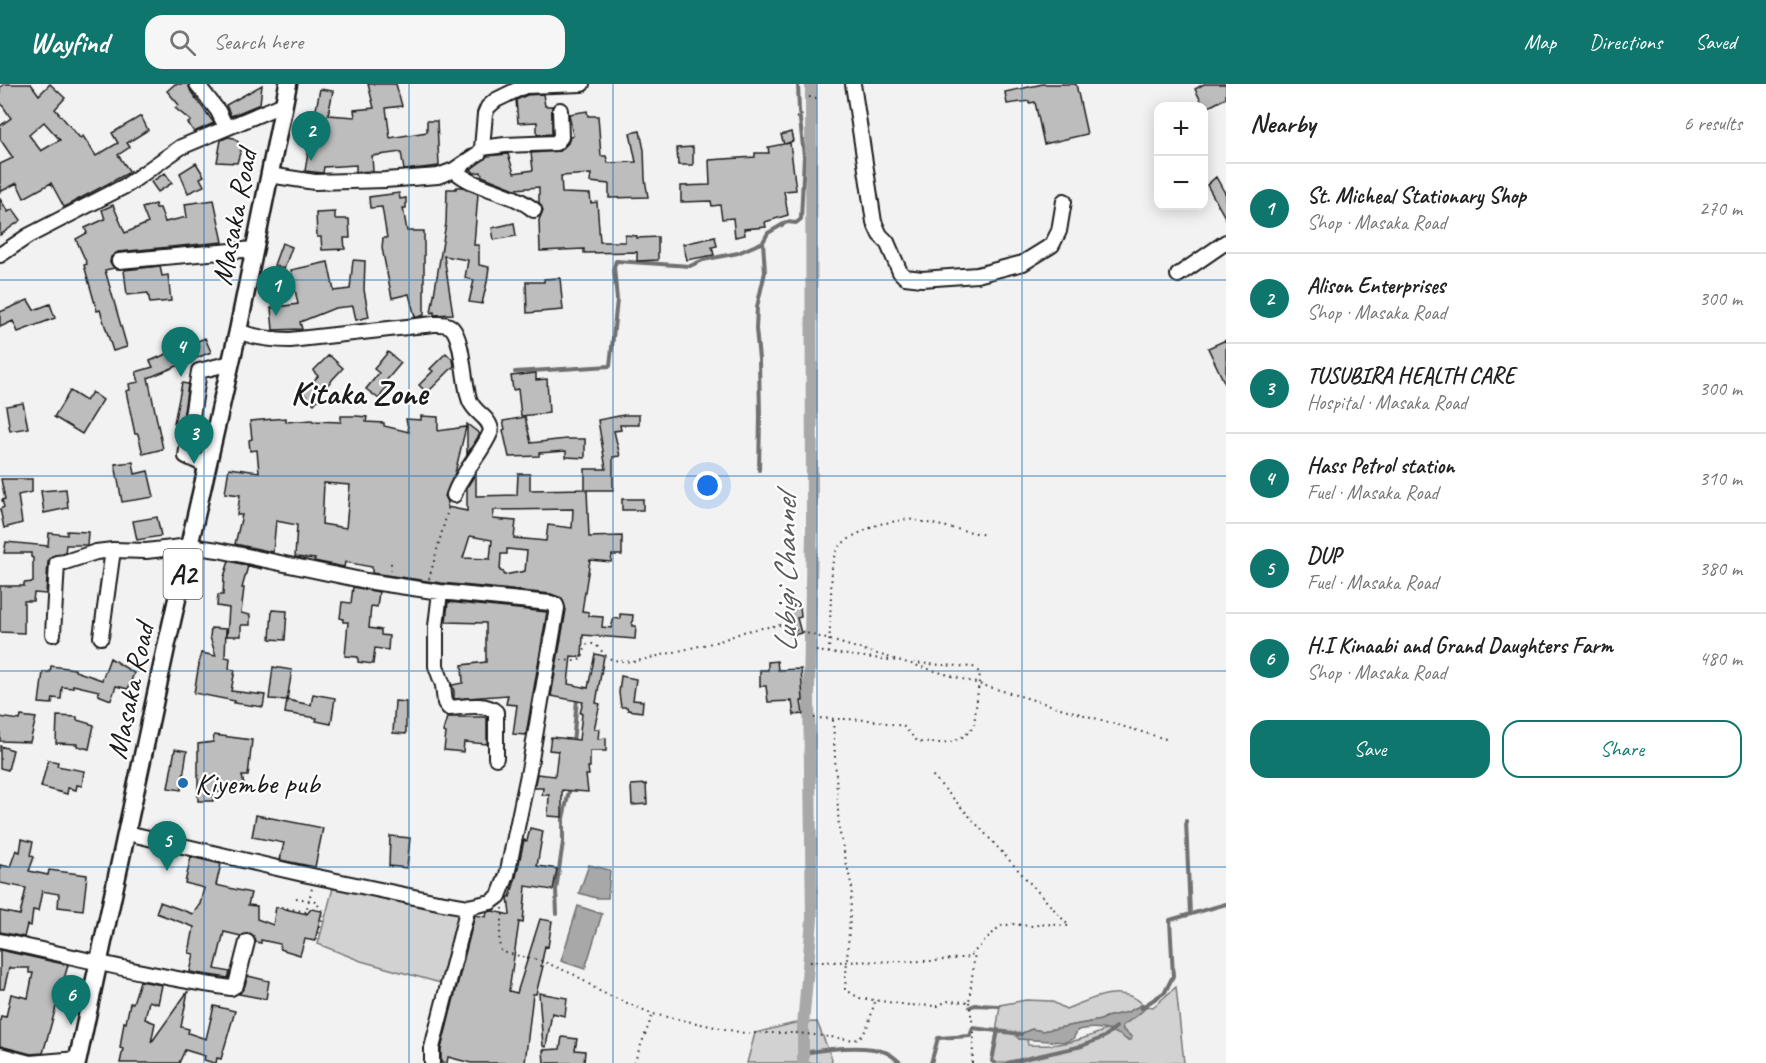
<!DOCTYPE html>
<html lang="en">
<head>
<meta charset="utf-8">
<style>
  :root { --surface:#fff; --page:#f6f6f6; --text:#222; --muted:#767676; --line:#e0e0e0; --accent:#0f766e }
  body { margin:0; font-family:Caveat,sans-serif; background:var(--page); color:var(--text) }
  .controls { position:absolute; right:18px; top:18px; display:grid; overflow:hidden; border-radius:12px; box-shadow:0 3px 15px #0003 }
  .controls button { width:54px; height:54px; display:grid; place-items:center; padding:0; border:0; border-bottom:2px solid var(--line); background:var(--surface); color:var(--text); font:30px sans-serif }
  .you { position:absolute; left:708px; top:402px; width:21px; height:21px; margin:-15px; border:4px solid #fff; border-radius:50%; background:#1a73e8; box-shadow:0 0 0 9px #1a73e833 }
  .badge { display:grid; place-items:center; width:39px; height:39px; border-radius:50%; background:var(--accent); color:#fff; font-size:20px; font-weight:700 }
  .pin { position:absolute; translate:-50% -50px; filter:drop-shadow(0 2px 3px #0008) }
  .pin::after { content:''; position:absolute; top:32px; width:21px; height:18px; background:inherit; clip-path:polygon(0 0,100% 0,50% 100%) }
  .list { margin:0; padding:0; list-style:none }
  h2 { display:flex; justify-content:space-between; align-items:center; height:78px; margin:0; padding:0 24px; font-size:26px }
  h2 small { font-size:20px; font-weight:400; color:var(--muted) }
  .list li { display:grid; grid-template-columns:39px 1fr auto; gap:18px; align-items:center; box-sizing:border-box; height:90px; padding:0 24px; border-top:2px solid var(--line) }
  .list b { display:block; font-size:22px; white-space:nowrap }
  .list p { margin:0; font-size:20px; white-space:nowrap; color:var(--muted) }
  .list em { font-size:20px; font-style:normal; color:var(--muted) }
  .actions { display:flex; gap:12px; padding:18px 24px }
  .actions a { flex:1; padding:14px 0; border:2px solid var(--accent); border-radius:18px; text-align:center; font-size:21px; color:var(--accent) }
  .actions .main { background:var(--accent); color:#fff }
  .icon { flex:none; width:33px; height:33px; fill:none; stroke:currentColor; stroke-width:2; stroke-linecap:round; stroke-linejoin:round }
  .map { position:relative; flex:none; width:1226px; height:979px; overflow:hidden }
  header { display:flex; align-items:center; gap:36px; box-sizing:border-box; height:84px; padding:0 30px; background:var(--accent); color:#fff }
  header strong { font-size:28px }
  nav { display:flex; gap:33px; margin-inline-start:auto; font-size:21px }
  .search { width:420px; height:54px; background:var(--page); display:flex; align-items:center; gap:15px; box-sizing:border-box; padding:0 21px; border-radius:18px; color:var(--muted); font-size:22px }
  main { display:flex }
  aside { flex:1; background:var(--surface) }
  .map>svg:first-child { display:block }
  .green { fill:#d2d2d2; stroke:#777; stroke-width:1.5 }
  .water { fill:#a8a8a8; stroke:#707070; stroke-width:1.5 }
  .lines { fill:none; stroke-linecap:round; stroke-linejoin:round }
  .stream { stroke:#707070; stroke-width:4 }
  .canal { stroke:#a8a8a8; stroke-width:12 }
  .building { fill:#bdbdbd; stroke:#1c1c1c; stroke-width:1.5; fill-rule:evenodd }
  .minor-casing { stroke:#1c1c1c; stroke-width:18 }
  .major-casing { stroke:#1c1c1c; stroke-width:21 }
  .path { stroke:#1c1c1c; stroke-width:2; stroke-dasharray:1.5 4.5; stroke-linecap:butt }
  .minor { stroke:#fff; stroke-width:14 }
  .major { stroke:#fff; stroke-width:16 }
  .grid { fill:none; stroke:#1f6fb2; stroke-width:1.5; stroke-opacity:0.55 }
  .poi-dot { fill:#1f6fb2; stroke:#fff; stroke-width:2 }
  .labels { text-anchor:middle; stroke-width:4.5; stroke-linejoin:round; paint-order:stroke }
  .shield { fill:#fff; stroke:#606060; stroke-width:1.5 }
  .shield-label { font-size:28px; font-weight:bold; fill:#1c1c1c }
  .street-label { font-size:30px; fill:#1c1c1c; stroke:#fff }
  .poi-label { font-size:30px; fill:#1c1c1c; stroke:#fff; text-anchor:start }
  .water-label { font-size:32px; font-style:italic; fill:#5b5b5b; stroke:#fff }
  .quarter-label { font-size:33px; font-weight:bold; fill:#1c1c1c; stroke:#fff }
</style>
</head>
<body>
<header>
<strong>Wayfind</strong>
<div class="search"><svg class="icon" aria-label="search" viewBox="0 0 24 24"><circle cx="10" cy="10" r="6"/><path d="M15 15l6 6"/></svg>Search here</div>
<nav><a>Map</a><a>Directions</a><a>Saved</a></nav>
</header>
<main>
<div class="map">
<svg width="1226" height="979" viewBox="0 0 1226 979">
  <rect width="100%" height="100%" fill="#f2f2f2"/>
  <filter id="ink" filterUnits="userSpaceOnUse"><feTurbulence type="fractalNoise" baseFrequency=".0167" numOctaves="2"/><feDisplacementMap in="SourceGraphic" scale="12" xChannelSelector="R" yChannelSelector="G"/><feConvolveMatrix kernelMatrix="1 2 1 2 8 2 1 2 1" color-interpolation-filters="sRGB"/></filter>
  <g filter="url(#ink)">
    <path class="green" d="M333 804 460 829 448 867 444 900 361 877 318 860Z
      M1176 903 1184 979H995L992 977 1000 921 1026 916 1051 917 1066 925C1091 915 1120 899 1143 920L1128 928 1106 933 1101 936 1042 947 1032 945 1019 950V955H1027L1028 961C1059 963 1080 957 1108 945L1117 948 1127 956 1132 953 1123 946 1122 941C1132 934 1138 932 1147 922L1153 923Z
      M817 938 832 975 831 979H747L755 949 795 939Z"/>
    <path class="water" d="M589 781 610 786 608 814H596L579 809Z
      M578 822 602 830 585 885 561 877Z
      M1143 920 1147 922C1139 932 1131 935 1122 942L1123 946 1132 953 1131 956H1127C1112 944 1096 942 1078 946L1073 955 1065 958 1019 955 1016 952 1032 945 1042 947 1101 936 1106 933 1128 928Z"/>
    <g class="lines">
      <path class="stream" d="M515 288 610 282 617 216 614 183 616 177 690 182 703 176 738 169 763 158
        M759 386 760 333 759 275 756 245 757 223 765 188 763 158 768 149 787 138 796 139 801 135 804 72 799 27 798 0
        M573 660 577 615
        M1186 737 1190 830
        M557 830 556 806 563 758V734L570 703
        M970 923 975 921 999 922
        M1141 924 1165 908 1173 892 1170 836 1226 820
        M803 969C826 965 864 960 885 968 891 970 896 975 901 979
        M931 979 938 954 970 952 973 944 1021 950
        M995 979 992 977 998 946
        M1007 979 1082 962 1104 953 1116 943"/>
      <path class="canal" d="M803 979V942L812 835 809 609 812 446 811 0"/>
    </g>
    <path class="building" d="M5 0H31L39 11 50 0 65 14 55 25 80 54 83 52 96 72 118 59 112 49 141 32 148 46 127 59 130 63 118 71 130 88 64 123 51 99 24 114 17 99 0 108V80L13 74 0 55V42L11 34 0 18V3ZM44 38 60 56 41 67 29 51Z
      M175 0H188L191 8 214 39 194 48 188 39 191 37 175 24 179 21 167 7Z
      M368 0H396L402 22 386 24 390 54 427 48V37H437L439 82 404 86 401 68 372 72 373 87 356 88V81L324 83 323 89 305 87 310 57 311 30H315L320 5 333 7 328 31 355 33 354 26 374 24Z
      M1043 0H1076L1087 50 1044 60 1035 18 1029 19V17L1007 20 1005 8Z
      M1204 0H1226V14L1205 25 1195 5Z
      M262 1 260 20 231 32 226 21Z
      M543 10 545 22H552V50L537 51V38L518 39 516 16 527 11Z
      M587 27 588 32H598L601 72H606L608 79 636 78 630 49 640 47 644 66 645 95 648 113 609 114V100L590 98 591 90 561 92 562 109 590 110 591 119 597 118 600 158H625V151L637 152V154L658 153V176L637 177V168L584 169V165L540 167 539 136 543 126 539 118V103L515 105 482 92 481 88 474 89 471 85 487 72 508 70 514 89 533 86 531 69 560 67 568 59 570 53 573 52 569 30Z
      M791 48 793 57 785 60 790 59 796 106 784 107 788 131 765 138 766 143 744 145 745 151 735 153 733 134 722 135 720 121 712 122 711 117 681 118V102L710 101 709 76 755 73V69H769L768 63 784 60 781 51Z
      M228 53 234 54 242 62 237 79 217 78 221 56Z
      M693 63V81H678L677 64Z
      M196 79 204 92 200 94 204 102 188 109 180 89Z
      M165 89 172 99 158 108 151 98Z
      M1216 93 1226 111V135L1207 101Z
      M456 103H463L478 110 474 161H479V181L489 183 487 198 482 220 469 218 474 196 465 194 468 176 444 172 453 230 434 231V228L431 229 446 139 447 105H456Z
      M399 109 400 115 406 114V124H403L407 147H424V231L418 233H415L409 210 392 214 382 164 383 154H387L382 123 370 124 369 113Z
      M0 115 8 128 13 125 21 136 0 151Z
      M214 116 223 158 118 168 111 173 110 178 114 184 105 186 127 263 113 267 100 226 97 227 84 181 87 180 76 155 87 149 85 144 105 135 102 126 113 121 125 149 148 139 142 124 155 120 156 124H160L165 138 187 133 185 120Z
      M335 128V135H349L350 154H344L345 165 322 166 321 153H317L316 129Z
      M514 139 516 152 494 156 492 144Z
      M715 153 717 162 712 163 714 171 687 176 683 160Z
      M282 159 292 163 284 185 274 181Z
      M353 176 365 177 364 206 369 233 356 236 353 222 335 224 300 238 302 245 273 246 271 224 298 220 291 186 328 178 334 207 350 205Z
      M160 182 162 192 168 191 171 217 150 219 148 209 127 211 124 186Z
      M560 194 563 226 527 229 526 198H544V195Z
      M28 216 34 226 50 220 55 234 18 248 13 237 0 243V228Z
      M205 254 211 268 148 294 163 365 143 370 138 350H135L126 307 130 306 129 300 139 298 136 288 153 283 150 277Z
      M1226 256V302L1208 264Z
      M388 268 401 279 385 298 388 300 379 315 366 305 379 289 374 285Z
      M446 269 453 276 454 282 427 309 419 301 433 287 430 285Z
      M329 271 343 284 320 309 322 311 314 320 303 309 318 292 313 287Z
      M536 289V296L547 295 549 329 521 332 518 305 513 306 511 292Z
      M182 299 188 300 182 341 174 339Z
      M70 307 86 317 92 308 103 316 82 350 54 333Z
      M23 319 28 344 10 347 6 322Z
      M624 331H639V341H620L621 346 614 347 620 372 613 373V406H587L589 453 622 452V471H612L611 478 590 476 582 527 589 528V532L603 533 602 543 611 544 614 534 620 535V530L633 531 632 542H636L635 555 583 551 582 573 571 572 568 600 588 604 595 570 604 572 596 619 600 620 594 645H599L598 655 606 654V667H590V683H588L589 691H586L588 708 562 706V733L548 732 549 711H542L543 704H534L537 690 555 692 558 667 549 666 551 653 579 656 582 630 580 629 583 618 551 612 566 526 562 514 551 510 441 499 372 489V483L345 478 344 483 314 477 315 475 295 473 297 441 276 437 273 468 235 460 242 431H237L240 411 225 409 229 384 259 388 257 366 250 367 249 356 252 355 250 337 286 334V338L312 336V337L341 338V332H356L367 333 366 338 384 339V342L409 348 406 335 421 336V332L438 333V347L466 343 455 389 445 412 448 418 447 423 467 427V403L476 389V412L517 411 518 390H530V406L585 405V385H606L598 336ZM324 399 350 401 346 444 322 440ZM573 425 572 444 548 441 546 457 514 454 516 437 493 435 494 426ZM470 452 492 456 490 475 463 474ZM507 465 527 467 525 487 504 491V488L500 487 501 470H507Z
      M525 333 531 359 566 355H585V374L566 373V367L539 369V372L509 373 503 346 505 345 503 337Z
      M467 340 480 350 467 370Z
      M133 378 135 390 148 387 154 413 122 418 115 380Z
      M1 395H32V408L18 411 22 439 4 444 0 425 4 423 2 416 5 415Z
      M66 405 68 424 44 429 41 407Z
      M622 415H643V426H622Z
      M157 433 161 452 137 456 133 437Z
      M67 447 88 448 87 461H66L65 469 52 472 48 478 46 510 34 509 33 517H24V549L0 548V502H24V499L33 498V474L31 473V469H4L6 458 48 462 49 449 67 451Z
      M229 477 262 485 248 482 242 504H244L241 529 250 531V541H241V552H227L229 524 217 522 218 511H223L224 493Z
      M353 503 379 508 377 523 371 522 369 544 381 546V551L389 552 388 566 375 564 373 580 358 578V573L345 572 348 538H343V535L340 534 342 518 351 519Z
      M792 512 794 523 800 522 801 533 797 534 801 549 790 552 786 513Z
      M448 518 547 528 526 651 513 650 517 621 506 620 508 611 454 615V607L452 601 463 599 462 581 486 578V539L446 538Z
      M272 526 287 527 285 556 270 555Z
      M211 544 226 545 225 573 230 574 229 585 235 586 231 607 265 611 263 623 234 619 235 617 194 609 201 569 216 572 210 553Z
      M110 574 134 589 128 605 116 602 111 616 98 611 99 607 73 601V604L62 603 61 615 53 614 52 620 39 619 43 588H50L51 582 75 585V587L102 596Z
      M777 577 778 586 801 585 803 617H801L803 630 794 631 792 617 768 618 766 602H760V586H768V578Z
      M273 583 292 586 287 616 269 615Z
      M621 592 636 595 633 616 643 617 642 628 628 626 627 623H621L619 609Z
      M313 610 335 614 331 640 316 637 317 634 285 629 287 616 311 621Z
      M395 617 406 618V650L393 649Z
      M21 632 36 634 30 658 0 657V633L20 636Z
      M57 632 77 633V636L94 641 89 665 77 662V660L56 659Z
      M447 633H487V660L464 658 463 668 444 666 446 649 443 648Z
      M214 651 252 656 248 692H242L244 701 227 705V708H213V717H198V660L213 658Z
      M0 662 13 666 8 686 0 684Z
      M175 665 187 667 181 706 168 704Z
      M48 676 58 678 57 682 84 687 82 702 77 701 76 706 68 704 67 710 41 703Z
      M646 700 647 720 632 721 631 701Z
      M256 731 323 744 315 783 280 776 284 759 252 753Z
      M530 744 543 747 537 782 557 785 553 806 526 802 523 839 519 838 509 907 517 909 540 835 552 837 548 863 545 862 541 882H543L536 910H533L525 979H471L448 973 447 979H441V965L475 831 486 833 487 828 493 827 510 831 508 813H510L516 793 524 756 527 757Z
      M390 752 410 754 407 784 389 782Z
      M22 755 33 758 30 771 34 773 29 787 48 791 49 786 87 791 83 826 58 823 59 810 42 807 38 827 33 826 31 842 27 841 24 853 0 848V827L20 831 26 804 0 799V781L10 783 16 766 20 768Z
      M191 773 221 780 216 801 251 809 248 821 257 822V835L273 841 276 823 307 830 311 825 322 827 315 857 305 855 300 871 280 865V860L261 856V859L256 858 254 852 250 849 241 852 224 848 215 885 230 888 228 894 190 888 194 870 189 869 194 843 156 829 160 818 193 830 200 820 204 804 185 799Z
      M0 866 68 881 43 969 31 970 0 962V937L1 932 6 933 11 910 28 914 33 889H29V884H9L4 905H0Z
      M248 892 269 897 266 915 239 910 244 904Z
      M140 897 162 901 158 920 149 917 145 935 155 939 151 959 188 907 181 943 189 945 188 949 206 955 214 922 235 927 221 975 217 974 216 979H214L204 976 205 972 185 966 179 979H120L123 965 120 964 124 938 126 939 130 919H133Z
      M539 909 567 914 565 932 552 929 546 963 543 962Z
      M562 953 577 955 575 966 585 967 584 979H544L543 966 560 965Z"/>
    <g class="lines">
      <g class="minor-casing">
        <path id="minor" d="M197 0 218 27 226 43
          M853 0 874 138 880 151 887 158 900 188 905 193 922 195 977 191 1023 179 1052 161 1059 147 1064 117
          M482 64 505 61 556 59 561 53 560 26
          M454 86C477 107 510 106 534 126
          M269 91 315 98 385 96 438 92 454 86 479 69 482 64 485 30 488 23 496 16 525 2 582 0
          M0 171 28 152 127 101 181 63 284 20
          M119 177 254 165
          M1178 191 1226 158
          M238 247C255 254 271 256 290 256L434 240C440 240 447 239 452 244 464 257 463 300 470 317 475 330 490 333 491 347 482 370 462 387 454 411
          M207 382 186 372 199 287 231 279
          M440 508 436 542V582L443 601 445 619 449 624C463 623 486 618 496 628V674
          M53 550 57 479 65 478 96 468 113 466
          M101 553 113 466 146 467 190 462 218 466 366 497 440 508 550 519 556 521 557 524 530 681 507 791 499 812 491 818 468 823 438 818 303 790 127 749
          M0 857C77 873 153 893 231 904L236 901 247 858
          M0 971 30 979 78 975
          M432 979V964L468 823"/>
      </g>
      <g class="major-casing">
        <path id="major" d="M77 979 167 559 238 247 288 0"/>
      </g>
      <path class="path" d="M809 13 817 14
        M796 34 804 29
        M391 479V490
        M429 495 449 422
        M816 567 897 577
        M829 569 832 482 835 469 840 461 855 451 879 440 908 435 986 451
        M561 576 574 577 582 575 586 561 590 559 597 562 607 573 613 576 633 578 720 557 746 547 779 541 1169 656
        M814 634 870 636 903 642 918 658C938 660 963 661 974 641L980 589 973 583 914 579
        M833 636 839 745 852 804 845 905 859 914 909 921 939 922 946 917 969 918 975 868
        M296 814 315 817 324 829 317 856
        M281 823 306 828 312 804
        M503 824C504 837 495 857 502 868L542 877 575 891 601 908 653 930 744 949H798L855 956C869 950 871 930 875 916
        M810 878 935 877 969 873 1000 842 1013 840 1030 842 1046 840 1069 842 931 690
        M969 918 974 948 972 979
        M634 979 653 930"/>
      <use href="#minor" class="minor"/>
      <use href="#major" class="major"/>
    </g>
  </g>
  <path class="grid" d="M204 0V979M409 0V979M613 0V979M817 0V979M1022 0V979M0 196H1226M0 392H1226M0 587H1226M0 783H1226"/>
  <circle class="poi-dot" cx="183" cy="699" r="6"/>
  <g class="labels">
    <rect class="shield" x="163.5" y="465" width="39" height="50" rx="4.5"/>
    <g class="shield-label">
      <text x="183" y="500">A2</text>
    </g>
    <g class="street-label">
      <text transform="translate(234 133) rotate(-79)" y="10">Masaka Road</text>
      <text transform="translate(130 607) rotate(-78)" y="10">Masaka Road</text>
    </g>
    <g class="poi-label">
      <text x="195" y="709">Kiyembe pub</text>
    </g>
    <g class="water-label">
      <text transform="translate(785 490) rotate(-90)" y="11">Lubigi Channel</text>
    </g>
    <g class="quarter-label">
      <text x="359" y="320">Kitaka Zone</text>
    </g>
  </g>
</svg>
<div class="controls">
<button>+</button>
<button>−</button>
</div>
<div class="you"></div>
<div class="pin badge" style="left:276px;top:232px">1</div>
<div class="pin badge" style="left:311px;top:77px">2</div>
<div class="pin badge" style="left:194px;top:380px">3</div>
<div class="pin badge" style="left:181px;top:293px">4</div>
<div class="pin badge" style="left:167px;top:787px">5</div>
<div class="pin badge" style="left:71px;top:941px">6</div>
</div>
<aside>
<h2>Nearby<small>6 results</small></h2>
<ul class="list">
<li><span class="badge">1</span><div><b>St. Micheal Stationary Shop</b><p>Shop · Masaka Road</p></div><em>270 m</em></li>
<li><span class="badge">2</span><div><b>Alison Enterprises</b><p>Shop · Masaka Road</p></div><em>300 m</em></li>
<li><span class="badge">3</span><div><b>TUSUBIRA HEALTH CARE</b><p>Hospital · Masaka Road</p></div><em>300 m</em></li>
<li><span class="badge">4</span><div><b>Hass Petrol station</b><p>Fuel · Masaka Road</p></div><em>310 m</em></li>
<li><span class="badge">5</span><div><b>DUP</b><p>Fuel · Masaka Road</p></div><em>380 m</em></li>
<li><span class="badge">6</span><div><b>H.I Kinaabi and Grand Daughters Farm</b><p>Shop · Masaka Road</p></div><em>480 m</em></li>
</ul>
<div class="actions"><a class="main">Save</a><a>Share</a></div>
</aside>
</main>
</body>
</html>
